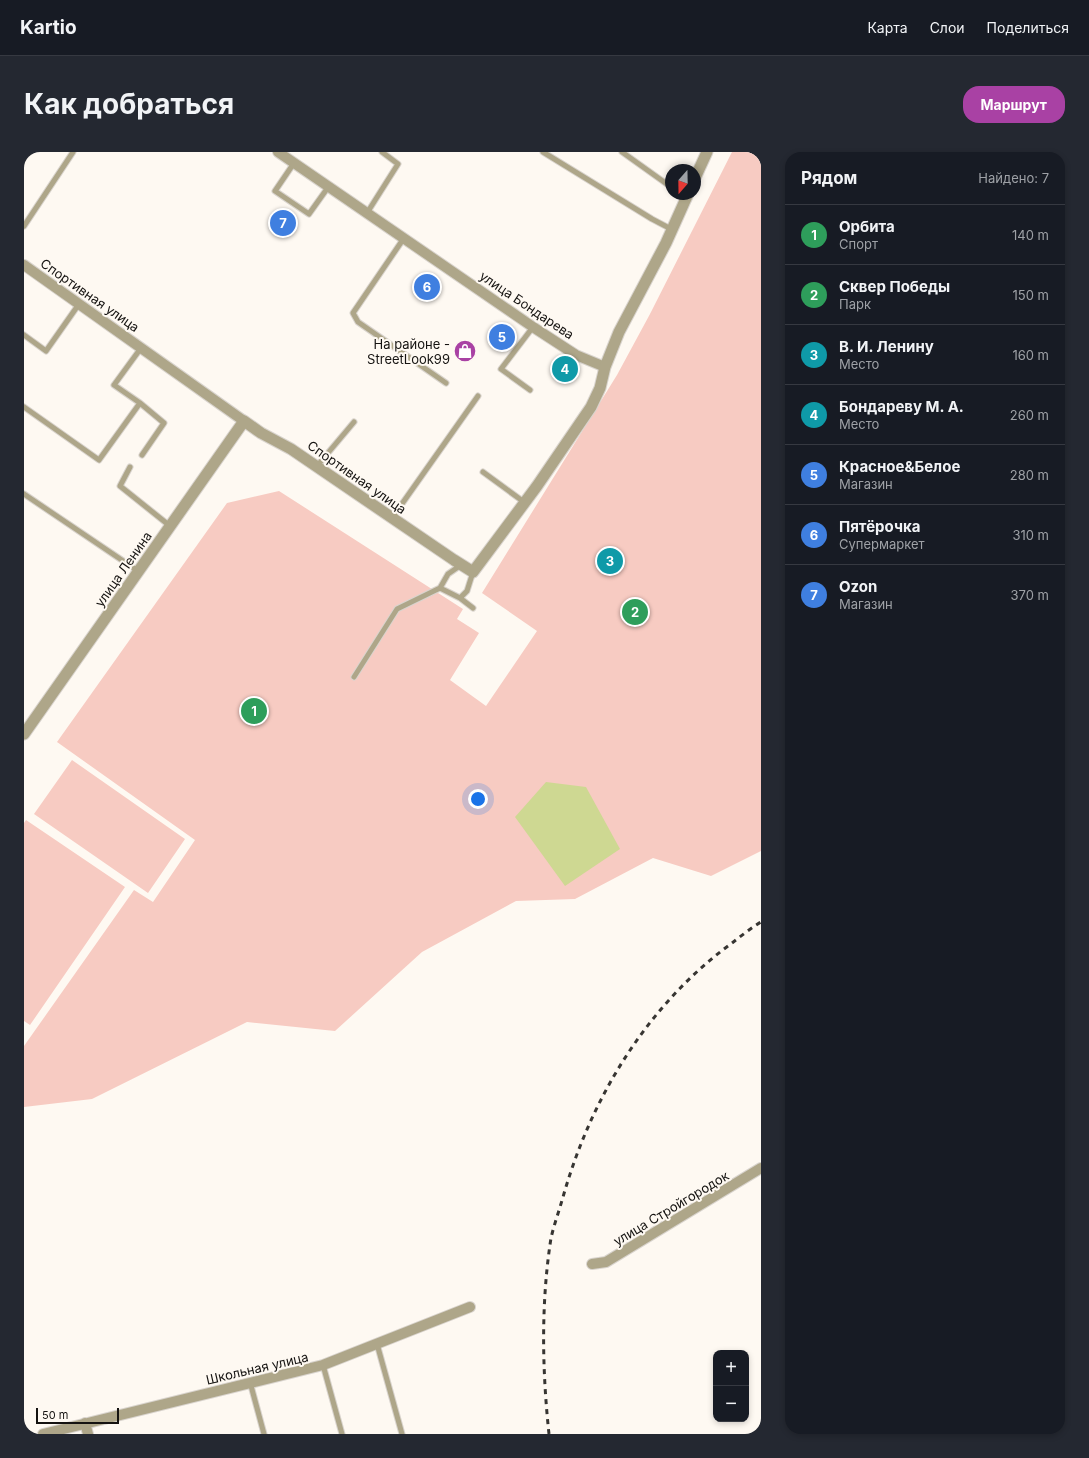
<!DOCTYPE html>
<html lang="ru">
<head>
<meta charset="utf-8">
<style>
  :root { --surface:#171b24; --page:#242831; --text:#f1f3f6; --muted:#9ea1a6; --line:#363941; --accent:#a941a4 }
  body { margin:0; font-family:Inter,sans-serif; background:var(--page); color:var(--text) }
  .controls { position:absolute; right:12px; bottom:12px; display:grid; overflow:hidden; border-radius:8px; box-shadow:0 2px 6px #0003 }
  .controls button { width:36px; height:36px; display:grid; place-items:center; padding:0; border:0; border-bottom:1px solid var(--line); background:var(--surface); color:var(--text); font:20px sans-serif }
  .compass { position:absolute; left:641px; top:12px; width:36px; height:36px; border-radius:50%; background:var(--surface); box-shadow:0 2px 6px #0003; rotate:200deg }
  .scale { position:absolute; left:12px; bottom:10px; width:83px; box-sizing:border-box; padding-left:4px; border:2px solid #151311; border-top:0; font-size:11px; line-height:14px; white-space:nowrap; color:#151311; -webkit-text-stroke:3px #fef9f2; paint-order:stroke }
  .you { position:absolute; left:454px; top:647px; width:14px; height:14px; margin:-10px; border:3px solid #fff; border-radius:50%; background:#1a73e8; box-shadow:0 0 0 6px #1a73e833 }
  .badge { display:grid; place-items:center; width:26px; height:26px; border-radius:50%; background:var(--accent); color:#fff; font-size:13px; font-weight:700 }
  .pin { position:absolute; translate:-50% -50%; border:2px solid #fff; box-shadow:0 1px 4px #0006 }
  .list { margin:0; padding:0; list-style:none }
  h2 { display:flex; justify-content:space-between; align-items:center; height:52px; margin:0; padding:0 16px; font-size:17px }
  h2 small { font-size:13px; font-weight:400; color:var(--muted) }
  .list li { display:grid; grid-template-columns:26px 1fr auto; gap:12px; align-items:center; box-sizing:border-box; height:60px; padding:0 16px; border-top:1px solid var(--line) }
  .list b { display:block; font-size:15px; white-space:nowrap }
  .list p { margin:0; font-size:13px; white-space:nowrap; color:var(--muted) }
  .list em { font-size:13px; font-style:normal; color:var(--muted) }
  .map { position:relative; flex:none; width:737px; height:1282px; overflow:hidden; border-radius:16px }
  header { display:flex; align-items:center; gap:24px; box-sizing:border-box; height:56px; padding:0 20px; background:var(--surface); border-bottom:1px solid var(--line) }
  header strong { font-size:19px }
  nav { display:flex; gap:22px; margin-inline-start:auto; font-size:14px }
  .intro { display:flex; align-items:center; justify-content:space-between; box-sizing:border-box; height:96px; padding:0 24px }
  h1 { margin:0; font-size:28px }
  .button { padding:10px 18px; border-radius:16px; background:var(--accent); color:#fff; font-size:14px; font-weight:700 }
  main { display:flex; gap:24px; padding:0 24px }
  aside { flex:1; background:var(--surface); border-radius:16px; box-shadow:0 2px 6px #0003 }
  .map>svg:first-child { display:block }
  .green { fill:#f7cbc2 }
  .water { fill:#ced892 }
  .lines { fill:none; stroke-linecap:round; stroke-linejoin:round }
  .service-casing { stroke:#d9d4ce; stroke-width:7 }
  .minor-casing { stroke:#d9d4ce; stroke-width:12 }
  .tertiary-casing { stroke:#d9d4ce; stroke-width:13 }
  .service { stroke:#aea689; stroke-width:5 }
  .minor { stroke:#aea689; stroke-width:10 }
  .tertiary { stroke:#aea689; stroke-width:11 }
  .rail { stroke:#373532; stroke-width:3; stroke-dasharray:5 5; stroke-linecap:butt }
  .labels { text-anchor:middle; stroke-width:4; stroke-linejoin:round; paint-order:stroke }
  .street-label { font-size:13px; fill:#151311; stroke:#fef9f2 }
  .poi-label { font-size:13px; fill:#151311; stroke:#fef9f2; text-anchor:end }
</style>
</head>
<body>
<header>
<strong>Kartio</strong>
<nav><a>Карта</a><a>Слои</a><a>Поделиться</a></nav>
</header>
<div class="intro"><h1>Как добраться</h1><a class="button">Маршрут</a></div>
<main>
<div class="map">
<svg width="737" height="1282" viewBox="0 0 737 1282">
  <rect width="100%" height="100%" fill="#fef9f2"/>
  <path class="green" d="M708 0H737V699L687 724 629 706 551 747 492 749 398 800 311 879 223 870 68 947 0 955V894L110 738 129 750 171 688 33 590 203 351 255 339 439 457 433 467 455 481 426 528 462 554 513 479 458 441 593 223 626 162Z
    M48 608 161 687 124 741 10 662Z
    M2 668 101 735 6 873 0 869V671Z"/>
  <path class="water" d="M522 630 562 635 596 697 541 734 491 665Z"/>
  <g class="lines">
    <g class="service-casing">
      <path id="service" d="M519 0 628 67 647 77
        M598 0 647 35
        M270 11 251 39 285 62 305 34
        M343 61 374 12 358 0
        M0 74 49 0
        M380 86 329 161 334 170 422 231
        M0 183 22 199 55 152
        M506 238 477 217 509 175
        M116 251 140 271 118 303
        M0 255 75 308 116 251 90 233 117 196
        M293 314 330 270
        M106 315 96 334 146 374
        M459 320 500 350
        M0 342 114 419
        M368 366 454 244
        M437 413 424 422 416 436 436 446 443 439 449 420
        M436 446 449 456
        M330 525 373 457 416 436
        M353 1192 378 1282
        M299 1213 318 1282
        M226 1230 240 1282"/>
    </g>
    <g class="minor-casing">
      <path id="minor" d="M254 0 509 175 552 203 581 215
        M0 113 220 269
        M568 1112 582 1110 737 1016
        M61 1271 64 1282
        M19 1282 299 1213 446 1155"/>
    </g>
    <g class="tertiary-casing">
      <path id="tertiary" d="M671 26 683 0
        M0 582 220 269 237 281 267 297 430 408 449 420 513 334 567 255 576 236 581 215 595 180 642 91 664 42"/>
    </g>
    <use href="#service" class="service"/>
    <use href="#minor" class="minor"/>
    <use href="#tertiary" class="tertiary"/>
    <path class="rail" d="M525 1282C518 1217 517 1150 527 1086 530 1073 535 1059 539 1045 567 946 623 853 708 791 717 784 727 776 737 770"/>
  </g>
  <defs>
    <g id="shop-disc" transform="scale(1.15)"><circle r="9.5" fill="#a941a4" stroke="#fef9f2"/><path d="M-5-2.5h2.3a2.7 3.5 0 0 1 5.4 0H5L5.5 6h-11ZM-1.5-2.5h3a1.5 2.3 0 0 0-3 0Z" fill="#fff"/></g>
  </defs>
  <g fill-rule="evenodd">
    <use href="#shop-disc" x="441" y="199"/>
  </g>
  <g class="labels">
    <g class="street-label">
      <text transform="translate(66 143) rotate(35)" y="5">Спортивная улица</text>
      <text transform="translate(503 153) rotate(34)" y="5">улица Бондарева</text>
      <text transform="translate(333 325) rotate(35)" y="5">Спортивная улица</text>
      <text transform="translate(99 417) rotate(-55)" y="5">улица Ленина</text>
      <text transform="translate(647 1056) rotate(-31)" y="5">улица Стройгородок</text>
      <text transform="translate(233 1216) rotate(-13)" y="5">Школьная улица</text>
    </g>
    <g class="poi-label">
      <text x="426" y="197">На районе -<tspan x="426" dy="15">StreetLook99</tspan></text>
    </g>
  </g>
</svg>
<div class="controls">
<button>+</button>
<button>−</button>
</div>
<svg class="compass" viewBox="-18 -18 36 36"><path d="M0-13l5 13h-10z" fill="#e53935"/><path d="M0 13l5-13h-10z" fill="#9ea1a6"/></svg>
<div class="scale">50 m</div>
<div class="you"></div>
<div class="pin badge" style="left:230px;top:559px;background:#2e9e5b">1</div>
<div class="pin badge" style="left:611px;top:460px;background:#2e9e5b">2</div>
<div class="pin badge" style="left:586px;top:409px;background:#0f9aa8">3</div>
<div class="pin badge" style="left:541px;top:217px;background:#0f9aa8">4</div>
<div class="pin badge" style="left:478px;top:185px;background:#3f7fe0">5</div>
<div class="pin badge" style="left:403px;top:135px;background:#3f7fe0">6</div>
<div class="pin badge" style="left:259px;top:71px;background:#3f7fe0">7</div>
</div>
<aside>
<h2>Рядом<small>Найдено: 7</small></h2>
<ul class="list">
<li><span class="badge" style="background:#2e9e5b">1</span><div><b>Орбита</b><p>Спорт</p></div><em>140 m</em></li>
<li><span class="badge" style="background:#2e9e5b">2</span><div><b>Сквер Победы</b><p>Парк</p></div><em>150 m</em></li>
<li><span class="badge" style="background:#0f9aa8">3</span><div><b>В. И. Ленину</b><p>Место</p></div><em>160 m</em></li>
<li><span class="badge" style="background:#0f9aa8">4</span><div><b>Бондареву М. А.</b><p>Место</p></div><em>260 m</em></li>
<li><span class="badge" style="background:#3f7fe0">5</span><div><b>Красное&amp;Белое</b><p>Магазин</p></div><em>280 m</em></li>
<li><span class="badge" style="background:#3f7fe0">6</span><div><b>Пятёрочка</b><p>Супермаркет</p></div><em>310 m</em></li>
<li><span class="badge" style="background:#3f7fe0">7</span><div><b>Ozon</b><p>Магазин</p></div><em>370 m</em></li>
</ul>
</aside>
</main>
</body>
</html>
